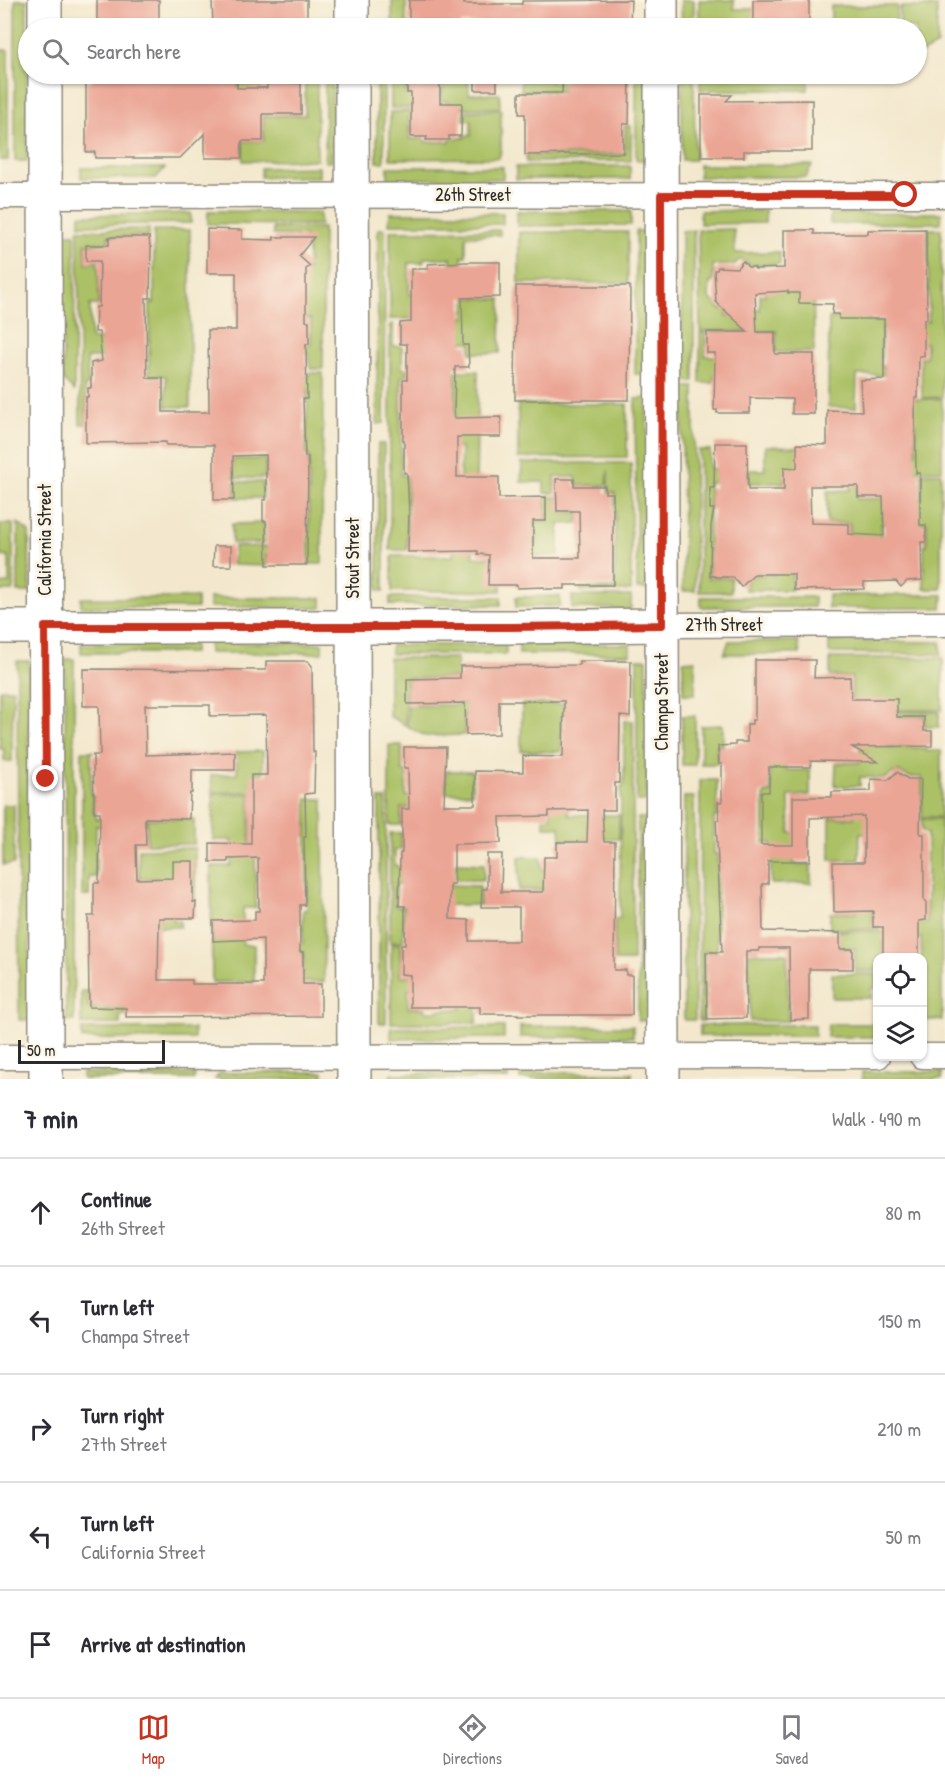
<!DOCTYPE html>
<html lang="en">
<head>
<meta charset="utf-8">
<style>
  :root { --surface:#fff; --page:#f7f7f7; --text:#2b2b33; --muted:#7c7c81; --line:#e1e1e2; --accent:#c8321e }
  body { margin:0; font-family:"Patrick Hand",sans-serif; background:var(--page); color:var(--text) }
  .controls { position:absolute; right:18px; bottom:18px; display:grid; overflow:hidden; border-radius:12px; box-shadow:0 2px 4px #0004 }
  .controls button { width:54px; height:54px; display:grid; place-items:center; padding:0; border:0; border-bottom:2px solid var(--line); background:var(--surface); color:var(--text); font:30px sans-serif }
  .scale { position:absolute; left:18px; bottom:15px; width:147px; box-sizing:border-box; padding-left:6px; border:3px solid #2b2b2b; border-top:0; font-size:16px; line-height:21px; white-space:nowrap; color:#2b2b2b; -webkit-text-stroke:4px #fcf5e5; paint-order:stroke }
  .stop { position:absolute; width:18px; height:18px; margin:-14px; border:4px solid #c8321e; border-radius:50%; background:#fff }
  .stop.end { background:#c8321e; border-color:#fff; box-shadow:0 2px 6px #0008 }
  .list { margin:0; padding:0; list-style:none }
  h2 { display:flex; justify-content:space-between; align-items:center; height:78px; margin:0; padding:0 24px; font-size:26px }
  h2 small { font-size:20px; font-weight:400; color:var(--muted) }
  .list li { display:grid; grid-template-columns:39px 1fr auto; gap:18px; align-items:center; box-sizing:border-box; height:108px; padding:0 24px; border-top:2px solid var(--line) }
  .list b { display:block; font-size:22px; white-space:nowrap }
  .list p { margin:0; font-size:20px; white-space:nowrap; color:var(--muted) }
  .list em { font-size:20px; font-style:normal; color:var(--muted) }
  .icon { flex:none; width:33px; height:33px; fill:none; stroke:currentColor; stroke-width:2; stroke-linecap:round; stroke-linejoin:round }
  .map { position:relative; flex:none; width:945px; height:1079px; overflow:hidden }
  .search { position:absolute; background:var(--surface); box-shadow:0 2px 4px #0004; left:18px; right:18px; top:18px; height:66px; display:flex; align-items:center; gap:15px; box-sizing:border-box; padding:0 21px; border-radius:33px; color:var(--muted); font-size:22px }
  .sheet { height:618px; background:var(--surface) }
  nav { display:flex; justify-content:space-around; align-items:center; box-sizing:border-box; height:84px; border-top:2px solid var(--line); background:var(--surface); font-size:16px; color:var(--muted) }
  nav a { display:grid; justify-items:center; gap:3px }
  nav .on { color:var(--accent) }
  .map>svg:first-child { display:block }
  .green { fill:#acc166; stroke:#6c7648; stroke-width:1.5 }
  .building { fill:#eba595; fill-rule:evenodd }
  .lines { fill:none; stroke-linecap:round; stroke-linejoin:round }
  .street-casing { stroke:#8f8a7c; stroke-width:27 }
  .secondary-casing { stroke:#8f8a7c; stroke-width:36 }
  .street { stroke:#fff; stroke-width:24 }
  .secondary { stroke:#fff; stroke-width:33 }
  .route { stroke:#c8321e; stroke-width:8 }
  .labels { text-anchor:middle; stroke-width:6; stroke-linejoin:round; paint-order:stroke }
  .street-label { font-size:18px; fill:#2b2b2b; stroke:#fcf5e5 }
</style>
</head>
<body>
<div class="map">
<svg width="945" height="1079" viewBox="0 0 945 1079">
  <rect width="100%" height="100%" fill="#fcf5e5"/>
  <filter id="ink" filterUnits="userSpaceOnUse"><feTurbulence type="fractalNoise" baseFrequency=".0167" numOctaves="2"/><feDisplacementMap in="SourceGraphic" scale="12" xChannelSelector="R" yChannelSelector="G"/><feConvolveMatrix kernelMatrix="1 2 1 2 8 2 1 2 1" color-interpolation-filters="sRGB"/></filter>
  <filter id="wash" filterUnits="userSpaceOnUse"><feTurbulence type="fractalNoise" baseFrequency=".008" numOctaves="4" result="noise"/><feDisplacementMap in="SourceGraphic" scale="24" xChannelSelector="R" yChannelSelector="G"/><feGaussianBlur stdDeviation="1.35" result="paint"/><feColorMatrix in="noise" values="0 0 0 0 0 0 0 0 0 0 0 0 0 0 0 0 0 1.4 0 .05"/><feComposite in="paint" operator="in"/></filter>
  <g filter="url(#wash)">
    <rect width="100%" height="100%" fill="#f3e8cd"/>
    <path class="green" d="M15 0H27V161H15Z
      M392 0H406V23L410 24V28H392Z
      M681 0H694V28H682Z
      M699 0H734V9H755V20H752V28H699Z
      M831 6H897L896 28H831Z
      M900 7H937V45L917 56 916 28H900Z
      M0 50H8V160H0Z
      M238 74H280L273 80H264V86H260V89L238 91Z
      M284 74H317V160L243 161V141H264V116L305 115V80H287L284 77Z
      M325 74H332V161L325 162Z
      M377 74H384V162H377Z
      M391 74H406V94H439L425 108H391Z
      M442 74H468L469 94H500V108H450V102L442 101Z
      M636 74H647V160H636Z
      M682 74H694L695 160H682Z
      M700 74H737L743 78H750L758 74H808V90H700Z
      M546 78H549L550 82H564L578 91H521V80H546Z
      M501 110V150L499 158 390 159V112L409 111V139H424L425 142H450L451 138H464V136L471 135V120H464V111Z
      M625 126H631V161L526 162V156L625 154Z
      M699 165H812L806 177H699Z
      M630 166V179H516V167Z
      M319 167V177H261V168Z
      M388 167H503V179H388Z
      M81 168H165L156 178H81Z
      M765 210V223L700 224V211Z
      M208 211 320 212V225L208 224Z
      M517 211H631V225L517 226Z
      M191 213V223L80 225V215Z
      M390 213H503V224H389Z
      M941 213V223L830 224V214Z
      M273 228H323V369H310L309 354 305 353V345H311V319H303V277L308 269V240L303 235H273Z
      M149 229V236H108V243L85 244 86 263 98 262 99 305H90L91 338 103 340V358H87L88 386H85L86 424H80L78 230Z
      M378 229H385L384 423 377 424Z
      M734 229 735 253 780 252V264L749 265 746 261 739 260 734 265H713V282H710L709 297 720 309H727V316L743 315V310H760V295H765V288L813 269 814 352H776V331H700L698 230Z
      M928 229H941L942 397 922 398 921 358 926 357V343H921V322L929 321Z
      M154 230H190V407H166V376H149L150 303H154Z
      M500 230V235L466 236V256H462V263H451V258H424L423 263H409V294H426L442 318 390 319V231Z
      M694 230V381L682 382V231Z
      M636 231H649L647 374H635Z
      M519 232H628V283H519Z
      M63 234H75L74 391 63 380Z
      M869 296V321L919 322 895 328H882L881 366H884V375H857L856 408 828 407 829 318H854Z
      M466 298 501 299 500 353H471V342H444V318H465Z
      M393 324V346L402 347V369H406V376L401 377V475L407 476V550H390V325Z
      M700 333H705V356L791 355 735 376H714L713 383H700Z
      M456 371H478L475 544 460 480 461 448H455Z
      M309 373H323L322 564H309V455H306L308 390 303 389 304 377 309 376Z
      M682 387H694L695 591H683Z
      M647 398 648 589H637L635 399Z
      M914 399H942V470L850 471 901 453H916V423H903Z
      M518 404H627V457L518 458Z
      M378 444H384V591L378 590Z
      M765 446 808 447 807 475H784L783 483H749V470H765Z
      M699 450H710V469H747V482L709 483V578H731V592H699Z
      M233 459H265V478H233Z
      M522 463H631V591H580V588H615V493L608 492V470L607 485H577L576 477H555L554 493H544V482H521Z
      M850 473H857V499L922 498V473H941V589H924V545H927V523L881 524V555H850V523H827V491L850 490Z
      M235 482H263V498H235Z
      M546 497H562V513L578 512V523L559 524V555L530 556 520 543H535L534 522 547 521Z
      M18 523 29 532 30 592H18Z
      M264 523V543H232V524Z
      M0 524H13V591H0V584L9 583V557L0 556Z
      M775 543 792 561V590H745C745 584 750 581 750 575H775Z
      M234 546 278 547 277 555H266V566L233 565Z
      M454 550H473V557H501V591H392V556H453Z
      M828 595H943L942 608H828Z
      M560 596V606L516 607V597Z
      M572 596H631V609L572 608Z
      M390 597H501V605H390Z
      M701 597H814V607H701Z
      M81 598H197V608L81 607Z
      M209 598H322V608L209 607Z
      M729 641H798L800 654H724Z
      M829 641 941 642V654L829 653Z
      M209 643H322V653H209Z
      M81 644H194V653H81Z
      M519 644H630V654H519Z
      M391 645H506V654H391Z
      M389 658H457V678H406L405 725 389 716Z
      M830 658H943L942 710H852V677L830 676Z
      M65 659H74V1021H66Z
      M637 659H647V801H637Z
      M695 660V694H683V661Z
      M17 661H29L30 1020H19Z
      M0 689H13L12 761H4V749H0Z
      M459 703H482V715H464L465 735 425 736 407 726 408 706 459 705Z
      M522 704H575V715H561V752L521 751Z
      M851 711 939 712V727H925V716H888V747L926 748V751H941V817H922V777H909L900 772 893 773 886 778 860 777V786H835L836 763H860V728Z
      M682 716H695V765H682Z
      M624 721H633V961H615V919L620 918 621 787 624 786Z
      M723 725V745H717V764H701V726Z
      M785 743 786 770H810V795L789 796 790 833H809L794 847V864H811V883L771 884V843H764V794L771 793 770 771H763Z
      M389 745H402V771L406 772V796L417 797V807L401 808V825H389Z
      M82 751H93L91 753V795L93 796V812L96 813V819H145L146 825 96 826V877H89V896H82Z
      M263 751V773H256L255 792H212L211 775 237 774V752Z
      M446 771H472V793H446Z
      M700 780H717V817H714V854H717V951H704V1021H699Z
      M551 786H569V815H619V839L561 840 560 827H544V818H551Z
      M213 794H250V845H255L256 908H243V945H254V982H212L211 866H231V840H213Z
      M684 797H694L695 1020H684Z
      M307 799H323L324 982H300L303 975 304 952 300 951 299 943H303V910H307Z
      M379 799H386V1023H379Z
      M3 805H14V864L3 865Z
      M854 809H869L884 832 860 833 859 860H830V818H854Z
      M638 818H649V1020L638 1021Z
      M147 819H194V844H147Z
      M922 819H941L942 1020H923L921 938 912 937V923H927V832L922 831Z
      M390 833H401V850H395V866L403 867V884H396V907H404L403 942H390Z
      M195 848V900H174V921H180V927H152L153 919H161V904H157V878H139V849Z
      M519 857H541L542 870H554V890H519Z
      M456 863 484 864V880H456Z
      M447 885 480 886V905H446Z
      M857 897 872 905V922H879V929H830V913H856Z
      M839 931 910 932V940H883L882 957H878L877 971H855V948H840Z
      M391 944H400V976H415V990H408V1008H424L425 1011H438V1010L461 1009V1003H477V1023H391Z
      M749 953H787L788 1021H750Z
      M832 974H877V988H871V998H832Z
      M81 991H88V1008H94L95 1009H125V1015L120 1016V1024H81Z
      M828 1024H877V1037H827Z
      M700 1025H815V1036H700Z
      M520 1026H633V1037H520Z
      M504 1027V1038L391 1039V1028Z
      M82 1029H194V1039H82Z
      M323 1072V1079H215L220 1073Z
      M508 1072V1079H391V1074Z
      M862 1072H942V1079H862Z
      M82 1073 195 1074 194 1079H82Z
      M520 1073H632V1079H520Z"/>
    <g id="blocks">
      <path class="building" d="M97 0H159V28H97Z
        M212 0H307V23L235 22 234 28H213Z
        M409 0H464V4H522V1L631 0 630 24 629 28H587V24L522 25V22L460 23V28H412V22H409Z
        M753 0H809V28H753Z
        M210 74H237V88H267V83H275L281 77 287 83H301V114H263V141H242V158H205V133L180 158H95V152H86V82H92V75H210Z
        M407 74H440V103H462L461 136H449V140H426L427 137H411V93H407Z
        M475 74H497V90H475Z
        M563 74H630L629 124H623V153L525 155V114H519V93H562Z
        M701 95H732L726 101 812 100V151H744V157H701Z
        M207 229 242 230V239L274 240V237H314L299 256 310 266 306 269V321H309V344H306L307 399H303L305 457H308L307 565H267L266 521H263V500H266V455L233 456 234 500H214V445H166V442L86 443V397H88V388H91V363L102 361 99 332H95L96 307H99L100 261H86V245H109V237H149L150 247H151L150 298H146L147 378H163V412H209L208 330H236V273H207Z
        M926 229 927 319H924V356H919L918 398H915L916 473H920V525H926V542H921L922 580 907 581 901 587 896 581 864 582V589L794 590V574H755L741 587 733 577H715V576H710L711 525 714 509H710V488H714L715 443H747L748 490H784V467L797 468V444L827 445V410L862 411 860 380 884 379V319H839V314H832L833 304 799 303V293H788V291L755 293 757 332H775V354H814V414H792V399L750 398V413H717V410H714L715 353H707V332H748L716 302 714 270H717L718 267 737 268 743 261 748 267H754L755 269 784 268V230H814V234H868V230ZM810 486H858V497H883L884 536 849 534V524L811 523Z
        M465 262H500V297L462 298 463 345H468L469 367H455L454 418 501 417V437H457V477H499V498L546 497V521H533V558H580L579 511H557L556 479H574V486H605V493H613V585H565V589H544V587L517 588V585H488L489 555 478 554V551L408 552 409 511 407 473H404V440H403V380H407V344H400V323L411 322V269H428V264Z
        M516 286H630L629 400H515Z
        M214 546H231V566H213Z
        M755 660H815L814 678 850 677 851 699H897V717H924V731H932V746L852 747 878 762 811 761V767H769V792H761V845H793V797H832V792L871 791V779L888 780 897 772 908 779H921L920 834H924V901H926V920L919 921V957H883V927H873V911L834 912 833 862H864V816L810 818V861H768V884H762L763 931 840 933V949H853V969H809V1019L790 1020 789 948H759V951H746V1018L707 1019 706 952H722L716 820H719L718 802H722V764H719L718 746 735 745V742H747V724H752V720H755Z
        M266 661H308L312 666 313 752H315L314 793 305 794 306 837H304L305 905H300V952H303V984H321V1016L126 1017V1008L89 1007 88 916H94V883H99L100 812H94L93 755H100L99 706H83V669L266 670ZM145 705H210V716L266 715 267 775H251V844L210 843V862H228V859L258 858 259 911H255V920L213 921V941L263 939V984H192V980H158L159 918H195L196 902H193V861H173V878L137 879 136 845H146L145 818 189 819 190 793H192V770H235V752L146 755Z
        M579 661H631L630 717 620 716 619 783H615V810H602L604 842H615L614 970H626V975H632V1015H518V1014H480V1007H410V975L401 974V945H405V906H399L400 853H402V809H409L408 768H404V747H446L444 805H475V771L523 772V756L563 757 564 701H499V734L466 735 465 703 407 704V679L460 678V666L579 665ZM588 810 587 842H557V857H544L543 892H501L502 854H487V889H482L481 907H519V941H469V920L450 919V884H454V844L501 843 500 817 549 816V811Z"/>
    </g>
  </g>
  <g filter="url(#ink)">
    <use href="#blocks" fill-opacity="0" stroke="#8f8a7c" stroke-width="1.5"/>
    <g class="lines">
      <g class="street-casing">
        <path id="street" d="M0 196 945 195
          M662 625 945 624
          M922 1056H945
          M0 1057 878 1056"/>
      </g>
      <g class="secondary-casing">
        <path id="secondary" d="M45 0V28
          M352 0V28
          M661 0V28
          M45 74 46 1079
          M352 74 354 1079
          M661 74 663 1079
          M0 627H511L662 625"/>
      </g>
      <use href="#street" class="street"/>
      <use href="#secondary" class="secondary"/>
    </g>
  </g>
  <g class="lines" filter="url(#ink)">
    <path class="route" d="M46 779 45 627H511L662 625 661 195H905"/>
  </g>
  <g class="labels">
    <g class="street-label">
      <text x="473" y="201">26th Street</text>
      <text transform="translate(45 540) rotate(-90)" y="6">California Street</text>
      <text transform="translate(353 558) rotate(-90)" y="6">Stout Street</text>
      <text x="724" y="631">27th Street</text>
      <text transform="translate(662 702) rotate(-90)" y="6">Champa Street</text>
    </g>
  </g>
</svg>
<div class="controls">
<button><svg class="icon" aria-label="locate" viewBox="0 0 24 24"><circle cx="12" cy="12" r="6"/><path d="M12 2v4M12 18v4M2 12h4M18 12h4"/></svg></button>
<button><svg class="icon" aria-label="layers" viewBox="0 0 24 24"><path d="M12 4l9 5-9 5-9-5zM3 14l9 5 9-5"/></svg></button>
</div>
<div class="scale">50 m</div>
<div class="stop" style="left:905px;top:195px"></div>
<div class="stop end" style="left:46px;top:779px"></div>
<div class="search"><svg class="icon" aria-label="search" viewBox="0 0 24 24"><circle cx="10" cy="10" r="6"/><path d="M15 15l6 6"/></svg>Search here</div>
</div>
<section class="sheet">
<h2>7 min<small>Walk · 490 m</small></h2>
<ul class="list">
<li><svg class="icon" aria-label="ahead" viewBox="0 0 24 24"><path d="M12 20V5M6 11l6-6 6 6"/></svg><div><b>Continue</b><p>26th Street</p></div><em>80 m</em></li>
<li><svg class="icon" aria-label="left" viewBox="0 0 24 24"><path d="M17 20v-9H6M10 6l-5 5 5 5"/></svg><div><b>Turn left</b><p>Champa Street</p></div><em>150 m</em></li>
<li><svg class="icon" aria-label="right" viewBox="0 0 24 24"><path d="M7 20v-9h11M14 6l5 5-5 5"/></svg><div><b>Turn right</b><p>27th Street</p></div><em>210 m</em></li>
<li><svg class="icon" aria-label="left" viewBox="0 0 24 24"><path d="M17 20v-9H6M10 6l-5 5 5 5"/></svg><div><b>Turn left</b><p>California Street</p></div><em>50 m</em></li>
<li><svg class="icon" aria-label="arrive" viewBox="0 0 24 24"><path d="M6 21V4h12l-3 4 3 4H6"/></svg><div><b>Arrive at destination</b></div></li>
</ul>
</section>
<nav>
<a class="on"><svg class="icon" aria-label="map" viewBox="0 0 24 24"><path d="M3 6l6-2 6 2 6-2v14l-6 2-6-2-6 2zM9 4v14M15 6v14"/></svg>Map</a>
<a><svg class="icon" aria-label="directions" viewBox="0 0 24 24"><path d="M12 3l9 9-9 9-9-9zM9 14v-3h6M13 9l2 2-2 2"/></svg>Directions</a>
<a><svg class="icon" aria-label="saved" viewBox="0 0 24 24"><path d="M7 4h10v16l-5-4-5 4z"/></svg>Saved</a>
</nav>
</body>
</html>
